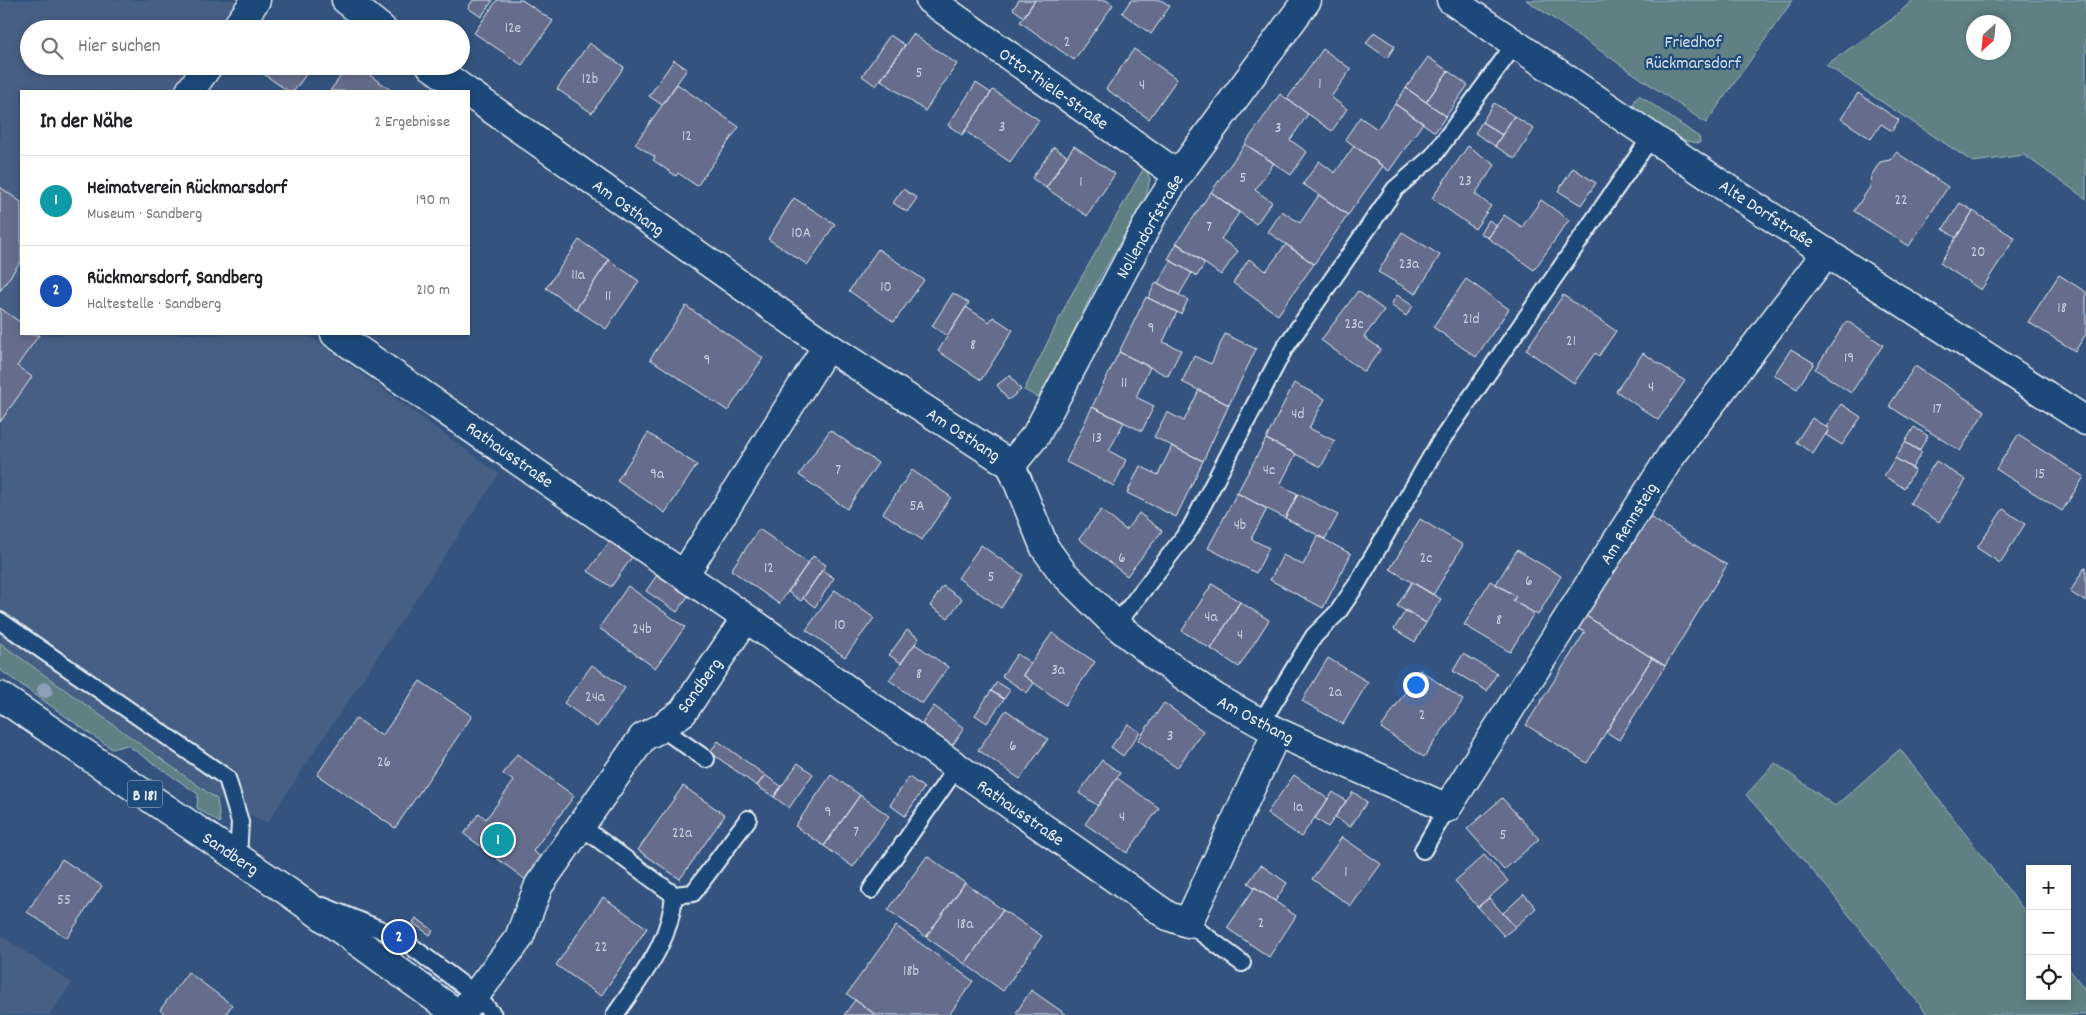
<!DOCTYPE html>
<html lang="de">
<head>
<meta charset="utf-8">
<style>
  :root { --surface:#fff; --page:#f2f2f2; --text:#202124; --muted:#757577; --line:#e0e0e0; --accent:#d93025 }
  body { margin:0; font-family:Dekko,sans-serif; background:var(--page); color:var(--text) }
  .controls { position:absolute; right:15px; bottom:15px; display:grid; overflow:hidden; border-radius:0px; box-shadow:0 2px 8px #0003 }
  .controls button { width:45px; height:45px; display:grid; place-items:center; padding:0; border:0; border-bottom:1px solid var(--line); background:var(--surface); color:var(--text); font:25px sans-serif }
  .compass { position:absolute; left:1966px; top:15px; width:45px; height:45px; border-radius:50%; background:var(--surface); box-shadow:0 2px 8px #0003; rotate:207deg }
  .you { position:absolute; left:1415px; top:684px; width:18px; height:18px; margin:-12px; border:4px solid #fff; border-radius:50%; background:#1a73e8; box-shadow:0 0 0 8px #1a73e833 }
  .badge { display:grid; place-items:center; width:32px; height:32px; border-radius:50%; background:var(--accent); color:#fff; font-size:16px; font-weight:700 }
  .pin { position:absolute; translate:-50% -50%; border:2px solid #fff; box-shadow:0 1px 5px #0006 }
  .list { margin:0; padding:0; list-style:none }
  h2 { display:flex; justify-content:space-between; align-items:center; height:65px; margin:0; padding:0 20px; font-size:21px }
  h2 small { font-size:16px; font-weight:400; color:var(--muted) }
  .list li { display:grid; grid-template-columns:32px 1fr auto; gap:15px; align-items:center; box-sizing:border-box; height:90px; padding:0 20px; border-top:1px solid var(--line) }
  .list b { display:block; font-size:19px; white-space:nowrap }
  .list p { margin:0; font-size:16px; white-space:nowrap; color:var(--muted) }
  .list em { font-size:16px; font-style:normal; color:var(--muted) }
  .icon { flex:none; width:28px; height:28px; fill:none; stroke:currentColor; stroke-width:2; stroke-linecap:round; stroke-linejoin:round }
  .map { position:relative; flex:none; width:2086px; height:1015px; overflow:hidden }
  .search { position:absolute; background:var(--surface); box-shadow:0 2px 8px #0003; left:20px; top:20px; width:450px; height:55px; display:flex; align-items:center; gap:12px; box-sizing:border-box; padding:0 18px; border-radius:28px; color:var(--muted); font-size:19px }
  .panel { position:absolute; background:var(--surface); box-shadow:0 2px 8px #0003; left:20px; top:90px; width:450px; height:245px; border-radius:0px }
  .map>svg:first-child { display:block }
  .built { fill:#465f85 }
  .green { fill:#608084; stroke:#a4b8be; fill-rule:evenodd }
  .building { fill:#666d8c; stroke:#e8f1f8 }
  .lines { fill:none; stroke-linecap:round; stroke-linejoin:round }
  .lane-casing { stroke:#e8f1f8; stroke-width:20 }
  .street-casing { stroke:#e8f1f8; stroke-width:31 }
  .primary-casing { stroke:#e8f1f8; stroke-width:31 }
  .lane { stroke:#1f4a7a; stroke-width:16 }
  .street { stroke:#1f4a7a; stroke-width:28 }
  .primary { stroke:#1f4a7a; stroke-width:28 }
  .tree { fill:#8ca1b8 }
  .labels { text-anchor:middle; stroke-width:4.5; stroke-linejoin:round; paint-order:stroke }
  .number-label { font-size:15px; fill:#c8d0dd }
  .shield { fill:#1f4a7a; stroke:#acbfd2; stroke-width:1 }
  .shield-label { font-size:16px; font-weight:bold; fill:#e8f1f8 }
  .park-label { font-size:18px; fill:#d4e0e7; stroke:#1f4a7a }
  .street-label { font-size:18px; fill:#e8f1f8; stroke:#1f4a7a }
</style>
</head>
<body>
<div class="map">
<svg width="2086" height="1015" viewBox="0 0 2086 1015">
  <rect width="100%" height="100%" fill="#34547f"/>
  <filter id="ink" filterUnits="userSpaceOnUse"><feTurbulence type="fractalNoise" baseFrequency=".02" numOctaves="2"/><feDisplacementMap in="SourceGraphic" scale="10" xChannelSelector="R" yChannelSelector="G"/><feConvolveMatrix kernelMatrix="1 2 1 2 8 2 1 2 1" color-interpolation-filters="sRGB"/></filter>
  <g filter="url(#ink)">
    <path class="built" d="M0 0H242L221 29H29V66H194L175 91H21V334H307L499 474 267 823 218 798 4 645 0 651Z
      M0 935 72 983 49 1015H0Z"/>
    <path class="green" d="M1526 0H1793L1706 123Z
      M1913 0H2086V199L2024 155 1973 162 1826 65 1891 20ZM1974 22H2004V52H1974Z
      M1639 95 1699 137 1700 143C1676 142 1656 123 1637 109L1633 104Z
      M1145 166 1150 179 1146 197 1098 281 1041 399 1024 390 1069 299Z
      M0 643 217 799 220 823 197 808 198 794 127 745 112 749 0 670Z
      M1900 749 2030 918V996H2067V966L2086 991V1015H1928L1826 886 1746 795 1775 763 1835 806Z"/>
    <path class="building" d="M473 0H493L481 17 468 8Z
      M497 0H522L553 21 522 65 474 33Z
      M1019 0H1035L1024 17 1013 9Z
      M1035 0H1106L1113 5 1074 60 1020 22Z
      M1131 0H1161L1170 6 1151 34 1122 13Z
      M1374 32 1395 46 1387 58 1366 43Z
      M913 34 957 64 925 111 881 80Z
      M890 35 905 45 876 86 862 76Z
      M589 43 624 67 592 113 557 89Z
      M1134 49 1177 79 1149 119 1106 89Z
      M1323 49 1351 69 1331 97 1347 109 1332 131 1287 99Z
      M1428 57 1448 71 1426 102 1406 88Z
      M674 60 687 69 662 105 649 96Z
      M252 66H312L294 91H288Z
      M348 66H357L392 91H330Z
      M1448 71 1468 85 1446 116 1426 102Z
      M976 83 991 93 962 135 948 125Z
      M677 84 739 127 697 186 678 173 676 176 653 160 655 157 635 144Z
      M1406 88 1446 116 1435 132 1395 104Z
      M993 90 1039 120 1010 162 965 131Z
      M1858 93 1899 120 1892 131 1881 124 1871 139 1841 119Z
      M1280 94 1308 114 1290 140 1307 152 1291 175 1245 144Z
      M1494 103 1514 116 1502 135 1482 122Z
      M1395 104 1423 123 1389 171 1345 139 1360 117 1377 129Z
      M1514 116 1534 129 1515 159 1495 146Z
      M1482 122 1502 135 1495 146 1475 133Z
      M1245 144 1274 163 1255 190 1272 202 1256 224 1211 192Z
      M1074 146 1115 174 1087 216 1046 188Z
      M1354 146 1383 166 1348 215 1303 184 1319 161 1335 173Z
      M1468 146 1495 165 1475 194 1491 206 1475 229 1432 198Z
      M1054 147 1067 156 1046 188 1032 178Z
      M1896 152 1948 187 1909 246 1854 211 1870 187 1871 176 1880 162 1890 160Z
      M1573 168 1596 183 1581 205 1558 191Z
      M0 187 21 202V261L0 291Z
      M903 189 917 198 907 212 893 203Z
      M1211 192 1239 213 1221 239 1238 251 1221 275 1176 243Z
      M1319 195 1348 215 1314 264 1268 232 1282 211 1300 223Z
      M794 198 835 224 808 265 768 239Z
      M1541 200 1569 220 1534 270 1488 238 1504 215 1522 227Z
      M1960 203 1973 211 1956 238 1943 229Z
      M1973 211 2015 238 1981 290 1940 263Z
      M1489 220 1497 226 1488 238 1480 233Z
      M1402 232 1440 255 1416 294 1378 272Z
      M579 240 609 260 576 309 546 288Z
      M1177 243 1205 263 1197 276 1168 259Z
      M1286 244 1314 264 1278 315 1233 283 1249 259 1266 271Z
      M878 249 924 280 894 322 849 291Z
      M609 260 639 281 606 329 576 309Z
      M1171 261 1192 273 1179 295 1158 283Z
      M2059 275 2086 292V334L2075 351 2028 322Z
      M1466 279 1509 309 1476 357 1433 327Z
      M1156 282 1188 300 1181 314 1148 298Z
      M1358 291 1384 310 1364 337 1381 349 1364 372 1321 340Z
      M953 293 969 303 947 336 932 326Z
      M1397 295 1413 306 1406 316 1391 305Z
      M1563 295 1616 331 1599 356 1595 353 1574 383 1526 350Z
      M1146 297 1177 312 1163 342 1181 350 1168 376 1119 352Z
      M686 306 763 358 728 411 650 359Z
      M966 307 989 322 993 317 1013 330 981 380 938 351Z
      M0 308 21 323V334L39 335 17 366 32 377 0 422Z
      M1847 321 1883 345 1851 393 1815 369Z
      M1225 334 1256 349 1229 405 1182 382 1194 356 1211 364Z
      M1791 349 1814 363 1797 389 1774 375Z
      M1119 352 1150 367 1136 397 1154 406 1142 431 1092 407Z
      M1643 353 1685 381 1658 420 1616 391Z
      M1915 366 1985 411 1960 451 1889 406Z
      M1010 375 1021 390 1008 400 997 385Z
      M1294 383 1325 399 1309 428 1335 441 1321 467 1266 439Z
      M1199 390 1229 405 1203 461 1154 437 1167 412 1184 421Z
      M1841 404 1861 417 1842 445 1826 435 1829 429 1826 427Z
      M1092 407 1124 422 1109 451 1126 460 1114 486 1066 462Z
      M1812 418 1829 429 1813 454 1796 442Z
      M1914 427 1928 436 1919 451 1905 442Z
      M830 430 878 463 847 509 799 475Z
      M648 433 697 465 665 513 617 481Z
      M2018 435 2084 477 2062 511 1996 469Z
      M1266 439 1296 454 1280 485 1298 494 1285 518 1237 493Z
      M1905 442 1922 452 1912 468 1895 458Z
      M1172 446 1203 461 1176 517 1127 493 1140 466 1158 475Z
      M1895 458 1915 470 1904 488 1884 476Z
      M1936 461 1966 480 1939 522 1910 503Z
      M912 470 951 497 922 540 883 513Z
      M1237 493 1267 509 1251 539 1269 548 1256 573 1208 548Z
      M1298 494 1338 515 1325 539 1285 518Z
      M2003 509 2025 524 2000 563 1977 548Z
      M1101 510 1126 530 1139 513 1162 531 1127 576 1079 539Z
      M1645 514 1727 565 1665 666 1583 614Z
      M1420 519 1463 545 1433 595 1390 569Z
      M759 529 808 563 779 604 731 570Z
      M1318 536 1351 554 1323 608 1270 580 1283 555 1303 565Z
      M610 541 632 557 611 587 588 571Z
      M981 545 1023 575 1001 608 958 578Z
      M1517 550 1561 576 1538 615 1513 601 1516 596 1496 584Z
      M813 556 826 565 801 601 788 592Z
      M2085 567H2086V602L2070 592Z
      M822 570 834 578 815 607 803 598Z
      M657 575 688 596 677 612 646 591Z
      M1490 581 1516 596 1513 601 1534 613 1510 652 1464 625Z
      M1412 582 1441 599 1426 623 1397 606Z
      M1212 584 1240 602 1211 649 1182 631Z
      M628 586 685 627 655 668 599 628Z
      M943 586 962 599 948 618 930 606Z
      M835 590 874 618 845 657 806 630Z
      M1240 602 1269 620 1239 667 1211 649Z
      M1406 610 1426 623 1415 642 1394 629Z
      M1583 614 1652 658 1587 763 1526 725 1585 632 1575 627Z
      M907 630 919 638 901 663 889 655Z
      M1052 633 1095 662 1065 705 1023 675Z
      M915 644 948 667 922 704 889 680Z
      M1017 654 1031 663 1023 675 1034 683 1027 693 1002 676Z
      M1463 654 1497 673 1487 691 1453 671Z
      M1328 658 1368 682 1343 724 1302 701Z
      M1652 658 1665 666 1619 740 1606 732Z
      M592 665 625 688 597 727 564 703Z
      M1420 670 1463 700 1424 757 1381 728Z
      M420 681 472 716 395 828 317 775 356 718 382 736Z
      M997 682 1010 690 1004 699 991 691Z
      M991 691 1004 699 987 723 975 715Z
      M1164 703 1203 731 1177 768 1138 740Z
      M934 706 964 728 952 746 921 725Z
      M1006 710 1048 739 1020 779 978 750Z
      M1128 724 1140 732 1123 756 1111 747Z
      M718 741 765 775 757 786 710 752Z
      M517 754 574 796 533 851 542 858 526 880 464 834 479 813 486 819 514 781 503 774Z
      M1102 760 1120 773 1098 806 1079 793Z
      M798 763 813 774 789 808 774 797Z
      M765 775 781 786 774 797 757 786Z
      M831 775 860 795 824 846 795 826Z
      M1294 775 1328 799 1301 837 1267 813Z
      M909 777 924 788 905 816 890 805Z
      M1117 778 1159 808 1127 853 1085 824Z
      M683 786 725 815 680 879 638 850Z
      M1333 792 1346 801 1328 827 1315 818Z
      M1353 792 1367 802 1350 827 1335 817Z
      M860 795 889 816 853 867 824 846Z
      M1502 798 1539 839 1504 870 1467 829Z
      M1342 837 1381 864 1351 906 1312 879Z
      M1484 855 1508 881 1478 907 1455 881Z
      M927 856 965 883 926 937 888 910Z
      M62 859 102 886 67 938 27 912Z
      M1261 865 1287 883 1275 901 1248 883Z
      M965 883 1003 910 965 964 926 937Z
      M1255 887 1296 916 1269 957 1227 928Z
      M1524 894 1536 908 1515 927 1503 913Z
      M603 897 647 928 601 996 556 965Z
      M1489 898 1515 927 1504 936 1478 907Z
      M1003 910 1042 936 1003 991 965 964Z
      M416 918 433 930 430 935 413 923Z
      M896 926 973 981 949 1015H876L847 994Z
      M188 972 232 1005 225 1015H166L160 1010Z
      M1031 990 1067 1015H1019L1016 1013Z
      M855 1000 876 1015H844Z"/>
    <g class="lines">
      <g class="lane-casing">
        <path id="lane" d="M0 621 227 778 240 822 238 858
          M1116 625 1190 529 1284 349 1395 189 1433 156 1515 44
          M1261 723 1314 636 1338 612 1357 584 1438 445 1652 136
          M661 728 706 759
          M582 827 674 895 693 893 748 819
          M1423 850 1447 808
          M871 890 957 767
          M323 906 399 937 476 995 493 1015
          M1188 923 1242 963
          M615 1015C642 975 670 944 674 895"/>
      </g>
      <g class="street-casing">
        <path id="street" d="M346 0 382 29
          M930 0 1178 175
          M1451 0 1719 183 2086 421
          M235 29 256 0
          M431 66 466 91
          M190 91 208 66
          M469 93 827 346 1011 465 1045 548 1063 573 1116 625 1158 658 1216 698 1277 732 1447 808 1671 456 1827 252
          M335 334 746 618 1168 916 1188 923 1277 732
          M1011 465 1036 435 1152 216 1178 175 1307 0
          M684 575 827 346
          M460 1015 519 938 539 885 643 737 661 728 683 712 746 618"/>
      </g>
      <g class="primary-casing">
        <path id="primary" d="M0 696 290 893 459 1015"/>
      </g>
      <use href="#lane" class="lane"/>
      <use href="#street" class="street"/>
      <use href="#primary" class="primary"/>
    </g>
    <circle class="tree" cx="45" cy="690" r="8"/>
  </g>
  <g class="labels">
    <g class="number-label">
      <text x="513" y="32">12e</text>
      <text x="1067" y="46">2</text>
      <text x="919" y="77">5</text>
      <text x="590" y="83">12b</text>
      <text x="1320" y="88">1</text>
      <text x="1142" y="89">4</text>
      <text x="1002" y="131">3</text>
      <text x="1278" y="132">3</text>
      <text x="687" y="140">12</text>
      <text x="1243" y="182">5</text>
      <text x="1465" y="185">23</text>
      <text x="1081" y="186">1</text>
      <text x="1901" y="204">22</text>
      <text x="1209" y="231">7</text>
      <text x="801" y="237">10A</text>
      <text x="1978" y="256">20</text>
      <text x="1409" y="268">23a</text>
      <text x="578" y="279">11a</text>
      <text x="886" y="291">10</text>
      <text x="608" y="300">11</text>
      <text x="2062" y="312">18</text>
      <text x="1471" y="323">21d</text>
      <text x="1354" y="328">23c</text>
      <text x="1151" y="332">9</text>
      <text x="1571" y="345">21</text>
      <text x="973" y="349">8</text>
      <text x="1849" y="362">19</text>
      <text x="707" y="364">9</text>
      <text x="1124" y="387">11</text>
      <text x="1651" y="391">4</text>
      <text x="1937" y="413">17</text>
      <text x="1298" y="418">4d</text>
      <text x="1097" y="442">13</text>
      <text x="838" y="474">7</text>
      <text x="1269" y="474">4c</text>
      <text x="657" y="478">9a</text>
      <text x="2040" y="478">15</text>
      <text x="917" y="510">5A</text>
      <text x="1240" y="529">4b</text>
      <text x="1122" y="562">6</text>
      <text x="1426" y="562">2c</text>
      <text x="769" y="572">12</text>
      <text x="991" y="581">5</text>
      <text x="1529" y="585">6</text>
      <text x="1211" y="621">4a</text>
      <text x="1499" y="624">8</text>
      <text x="840" y="629">10</text>
      <text x="642" y="633">24b</text>
      <text x="1240" y="639">4</text>
      <text x="1058" y="674">3a</text>
      <text x="919" y="678">8</text>
      <text x="1335" y="696">2a</text>
      <text x="595" y="701">24a</text>
      <text x="1422" y="719">2</text>
      <text x="1170" y="740">3</text>
      <text x="1013" y="750">6</text>
      <text x="384" y="766">26</text>
      <text x="1298" y="811">1a</text>
      <text x="828" y="816">9</text>
      <text x="1122" y="821">4</text>
      <text x="856" y="836">7</text>
      <text x="682" y="837">22a</text>
      <text x="1503" y="839">5</text>
      <text x="1346" y="876">1</text>
      <text x="64" y="904">55</text>
      <text x="1261" y="927">2</text>
      <text x="965" y="928">18a</text>
      <text x="601" y="951">22</text>
      <text x="911" y="975">18b</text>
    </g>
    <rect class="shield" x="127.5" y="780.5" width="35" height="27" rx="4"/>
    <g class="shield-label">
      <text x="145" y="800">B 181</text>
    </g>
    <g class="park-label">
      <text x="1693" y="47">Friedhof<tspan x="1693" dy="21">Rückmarsdorf</tspan></text>
    </g>
    <g class="street-label">
      <text transform="translate(1054 88) rotate(35)" y="6">Otto-Thiele-Straße</text>
      <text transform="translate(629 207) rotate(36)" y="6">Am Osthang</text>
      <text transform="translate(1767 213) rotate(33)" y="6">Alte Dorfstraße</text>
      <text transform="translate(1149 226) rotate(-60)" y="6">Nollendorfstraße</text>
      <text transform="translate(964 434) rotate(33)" y="6">Am Osthang</text>
      <text transform="translate(510 454) rotate(35)" y="6">Rathausstraße</text>
      <text transform="translate(1628 523) rotate(-58)" y="6">Am Rennsteig</text>
      <text transform="translate(699 685) rotate(-54)" y="6">Sandberg</text>
      <text transform="translate(1256 719) rotate(28)" y="6">Am Osthang</text>
      <text transform="translate(1021 812) rotate(35)" y="6">Rathausstraße</text>
      <text transform="translate(231 853) rotate(34)" y="6">Sandberg</text>
    </g>
  </g>
</svg>
<div class="controls">
<button>+</button>
<button>−</button>
<button><svg class="icon" aria-label="locate" viewBox="0 0 24 24"><circle cx="12" cy="12" r="6"/><path d="M12 2v4M12 18v4M2 12h4M18 12h4"/></svg></button>
</div>
<svg class="compass" viewBox="-18 -18 36 36"><path d="M0-13l5 13h-10z" fill="#e53935"/><path d="M0 13l5-13h-10z" fill="#757577"/></svg>
<div class="you"></div>
<div class="pin badge" style="left:498px;top:840px;background:#0f9aa8">1</div>
<div class="pin badge" style="left:399px;top:937px;background:#1a4fb4">2</div>
<div class="search"><svg class="icon" aria-label="search" viewBox="0 0 24 24"><circle cx="10" cy="10" r="6"/><path d="M15 15l6 6"/></svg>Hier suchen</div>
<section class="panel">
<h2>In der Nähe<small>2 Ergebnisse</small></h2>
<ul class="list">
<li><span class="badge" style="background:#0f9aa8">1</span><div><b>Heimatverein Rückmarsdorf</b><p>Museum · Sandberg</p></div><em>190 m</em></li>
<li><span class="badge" style="background:#1a4fb4">2</span><div><b>Rückmarsdorf, Sandberg</b><p>Haltestelle · Sandberg</p></div><em>210 m</em></li>
</ul>
</section>
</div>
</body>
</html>
